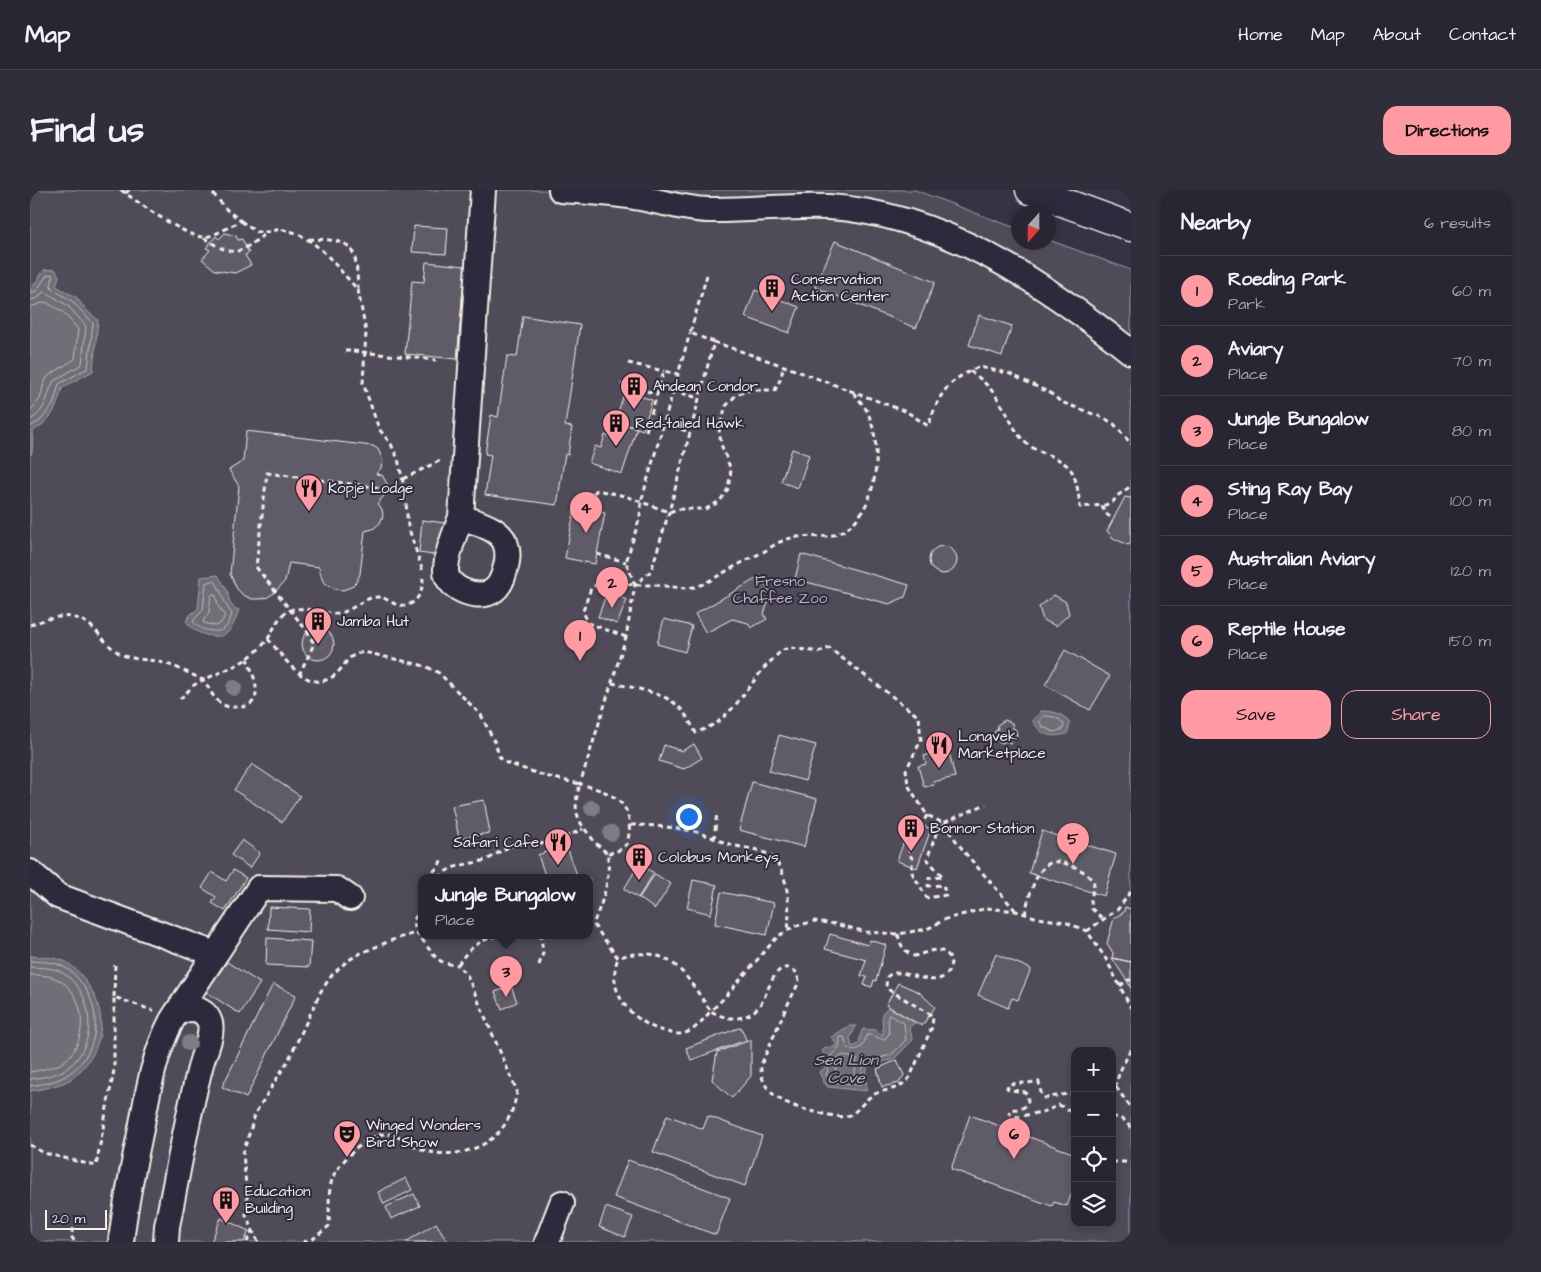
<!DOCTYPE html>
<html lang="en">
<head>
<meta charset="utf-8">
<style>
  :root { --surface:#292633; --page:#312e3b; --text:#f1f3f6; --muted:#a5a5ac; --line:#45434e; --accent:#ff9aa2 }
  body { margin:0; font-family:"Architects Daughter",sans-serif; background:var(--page); color:var(--text) }
  .controls { position:absolute; right:15px; bottom:15px; display:grid; overflow:hidden; border-radius:10px; box-shadow:0 2px 8px #0003 }
  .controls button { width:45px; height:45px; display:grid; place-items:center; padding:0; border:0; border-bottom:1px solid var(--line); background:var(--surface); color:var(--text); font:25px sans-serif }
  .compass { position:absolute; left:981px; top:15px; width:45px; height:45px; border-radius:50%; background:var(--surface); box-shadow:0 2px 8px #0003; rotate:201deg }
  .scale { position:absolute; left:15px; bottom:12px; width:62px; box-sizing:border-box; padding-left:5px; border:2px solid #f4f1e8; border-top:0; font-size:14px; line-height:18px; white-space:nowrap; color:#f4f1e8; -webkit-text-stroke:4px #2f2a3d; paint-order:stroke }
  .you { position:absolute; left:658px; top:626px; width:18px; height:18px; margin:-12px; border:4px solid #fff; border-radius:50%; background:#1a73e8; box-shadow:0 0 0 8px #1a73e833 }
  .badge { display:grid; place-items:center; width:32px; height:32px; border-radius:50%; background:var(--accent); color:#111; font-size:16px; font-weight:700 }
  .pin { position:absolute; translate:-50% -41px; filter:drop-shadow(0 1px 2px #0008) }
  .pin::after { content:''; position:absolute; top:26px; width:18px; height:15px; background:inherit; clip-path:polygon(0 0,100% 0,50% 100%) }
  .popup { position:absolute; left:388px; top:684px; width:175px; height:65px; box-sizing:border-box; display:grid; place-content:center; border-radius:10px; background:var(--surface); filter:drop-shadow(0 1px 4px #0005); font-size:16px; white-space:nowrap; color:var(--muted) }
  .popup b { font-size:19px; color:var(--text) }
  .popup::after { content:''; position:absolute; left:50%; top:100%; margin-left:-10px; border:10px solid transparent; border-top-color:var(--surface) }
  .list { margin:0; padding:0; list-style:none }
  h2 { display:flex; justify-content:space-between; align-items:center; height:65px; margin:0; padding:0 20px; font-size:21px }
  h2 small { font-size:16px; font-weight:400; color:var(--muted) }
  .list li { display:grid; grid-template-columns:32px 1fr auto; gap:15px; align-items:center; box-sizing:border-box; height:70px; padding:0 20px; border-top:1px solid var(--line) }
  .list b { display:block; font-size:19px; white-space:nowrap }
  .list p { margin:0; font-size:16px; white-space:nowrap; color:var(--muted) }
  .list em { font-size:16px; font-style:normal; color:var(--muted) }
  .actions { display:flex; gap:10px; padding:15px 20px }
  .actions a { flex:1; padding:11px 0; border:1px solid var(--accent); border-radius:15px; text-align:center; font-size:18px; color:var(--accent) }
  .actions .main { background:var(--accent); color:#111 }
  .icon { flex:none; width:28px; height:28px; fill:none; stroke:currentColor; stroke-width:2; stroke-linecap:round; stroke-linejoin:round }
  .map { position:relative; flex:none; width:1101px; height:1052px; overflow:hidden; border-radius:15px }
  header { display:flex; align-items:center; gap:30px; box-sizing:border-box; height:70px; padding:0 25px; background:var(--surface); border-bottom:1px solid var(--line) }
  header strong { font-size:24px }
  nav { display:flex; gap:28px; margin-inline-start:auto; font-size:18px }
  .intro { display:flex; align-items:center; justify-content:space-between; box-sizing:border-box; height:120px; padding:0 30px }
  h1 { margin:0; font-size:35px }
  .button { padding:12px 22px; border-radius:15px; background:var(--accent); color:#111; font-size:18px; font-weight:700 }
  main { display:flex; gap:30px; padding:0 30px }
  aside { flex:1; background:var(--surface); border-radius:15px; box-shadow:0 2px 8px #0003 }
  .map>svg:first-child { display:block }
  .green { fill:#504b59; stroke:#a29ea0; fill-rule:evenodd }
  .water { fill:#726e77; stroke:#a6a2a4 }
  .lines { fill:none; stroke-linecap:round; stroke-linejoin:round }
  .shore { stroke:#c0bdbb; stroke-width:1 }
  .building { fill:#5f5c67; stroke:#f4f1e8 }
  .minor-casing { stroke:#f4f1e8; stroke-width:28 }
  .major-casing { stroke:#f4f1e8; stroke-width:31 }
  .path { stroke:#f4f1e8; stroke-width:3; stroke-dasharray:5 4; stroke-linecap:butt }
  .minor { stroke:#2f2a3d; stroke-width:24 }
  .major { stroke:#2f2a3d; stroke-width:28 }
  .path-bridge { stroke:#f4f1e8; stroke-width:3; stroke-dasharray:5 4; stroke-linecap:butt }
  .tree { fill:#807b83 }
  .labels { text-anchor:middle; stroke-width:4; stroke-linejoin:round; paint-order:stroke }
  .poi-label { font-size:15px; fill:#f4f1e8; stroke:#2f2a3d; text-anchor:start }
  .park-label { font-size:15px; fill:#bbb7b6; stroke:#2f2a3d }
  .water-label { font-size:16px; font-style:italic; fill:#bab6b5; stroke:#2f2a3d }
</style>
</head>
<body>
<header>
<strong>Map</strong>
<nav><a>Home</a><a>Map</a><a>About</a><a>Contact</a></nav>
</header>
<div class="intro"><h1>Find us</h1><a class="button">Directions</a></div>
<main>
<div class="map">
<svg width="1101" height="1052" viewBox="0 0 1101 1052">
  <rect width="100%" height="100%" fill="#373244"/>
  <filter id="ink" filterUnits="userSpaceOnUse"><feTurbulence type="fractalNoise" baseFrequency=".02" numOctaves="2"/><feDisplacementMap in="SourceGraphic" scale="10" xChannelSelector="R" yChannelSelector="G"/><feConvolveMatrix kernelMatrix="1 2 1 2 8 2 1 2 1" color-interpolation-filters="sRGB"/></filter>
  <g filter="url(#ink)">
    <path class="green" d="M0 0H885L988 39V52H1018L1019 50 1101 80V1052H0ZM392 688H560V746H392ZM1045 861H1082V1033H1045Z"/>
    <path class="water" d="M25 79 29 86 26 96 46 107 57 121 68 130 63 181 32 198C27 218 22 230 3 241L2 263 0 265V101L14 80Z
      M188 385C191 391 197 398 198 404 200 413 200 417 209 420 202 440 198 450 176 445 166 442 162 439 156 431L161 424 168 419 171 387Z
      M1011 521C1024 521 1033 523 1040 534L1037 544C1019 548 1012 546 1002 530Z
      M0 766C11 767 24 767 34 771 43 775 51 784 56 792 75 816 76 848 57 873 52 879 47 885 41 889 29 896 13 899 0 901Z
      M858 817 885 833 879 837 883 850 864 869 837 876 836 901 798 897 794 893 789 882 794 879 797 869 792 861 796 857 804 858 806 853 801 847 819 836H826L820 848 822 857 829 854 831 843 833 839 846 840 853 845 852 823Z"/>
    <g class="lines">
      <path class="shore" d="M0 103 6 101 17 85 22 84 23 87 21 95 22 99 42 111 63 133 58 178 29 194 23 215 10 231 0 237
        M0 110 8 108 13 102H16L38 116 56 136 52 174 24 191C15 206 19 219 0 230
        M0 117 16 112 33 122 48 139 45 169 18 186 14 193 10 209 0 221
        M185 391C193 404 193 413 202 424 197 441 191 443 176 440 169 438 166 436 163 431L173 420 176 393Z
        M183 404 186 406 188 416 195 426 191 433 186 436 174 433 173 431 179 422 181 406Z
        M1014 526C1022 526 1030 527 1034 535L1033 539 1024 542 1013 537 1009 531Z
        M0 771C11 772 24 771 34 777 42 781 48 788 53 795 73 823 68 863 40 883 30 891 13 894 0 896
        M0 777C10 778 22 777 31 782 66 801 69 860 34 880 25 885 10 888 0 889
        M0 785C8 785 19 785 27 789 58 804 60 856 30 874 22 878 9 880 0 882
        M859 825 874 833 876 850 861 865 834 872 830 895 799 891 796 885 801 871V865C811 857 809 859 810 847H814L817 858 823 861 832 857 837 845C845 844 848 850 855 849L859 844 858 827Z
        M813 865 827 869 824 888 805 885 808 869Z"/>
    </g>
    <path class="building" d="M384 36 418 38 416 64 382 62Z
      M195 43 206 46 208 50 212 49 219 63 215 65 221 75 205 83 185 80 172 69 180 60 176 58 186 46 189 49Z
      M805 51 905 92 886 138 785 97Z
      M396 72 435 76 427 169 375 164 382 91 394 92Z
      M725 100 769 117 759 143 715 127Z
      M949 125 982 136 972 166 939 155Z
      M493 126 550 135 535 236 542 237 538 265 535 264 527 315 455 305 461 265 455 264 461 225 468 227 477 166 487 167Z
      M595 201 622 210 613 240 585 231Z
      M585 231 607 238 592 284 559 273 565 256 571 258 575 245 580 247Z
      M216 241 343 256 348 259 353 271 351 278 346 284 352 285 360 299 347 314 352 319 353 326 350 333 343 339 335 341 330 384 327 391 321 397 313 400 305 399 294 393 291 386 289 377 259 373 255 391 244 403 238 407 231 409H222L213 405 207 399 200 384 209 296 199 280 213 271Z
      M762 259 779 265 768 298 751 292Z
      M1095 307 1101 308V353L1098 355 1083 348 1077 341Z
      M545 317 575 323 565 374 535 368Z
      M392 330 415 333 411 366 389 363Z
      M899 370a14 14 0 1 1 28 0a14 14 0 1 1-28 0Z
      M771 364 879 395 875 407 859 414 765 389Z
      M731 386 741 404 734 424 737 429 721 438 718 433 702 429 676 443 665 424Z
      M577 402 597 410 587 434 568 427Z
      M1024 405 1036 412 1039 424 1026 436 1013 430 1009 417Z
      M634 429 662 436 655 462 627 454Z
      M272 454a16 16 0 1 1 32 0a16 16 0 1 1-32 0Z
      M1035 460 1080 486 1060 520 1015 495Z
      M975 530 982 533 983 538 986 540 987 549 980 553 976 551 972 553 964 549V542L968 539 967 535Z
      M749 545 786 555 775 591 739 581Z
      M664 554 672 568 654 579 629 571 634 555 652 561Z
      M918 558 925 587 903 592 904 595 894 597 888 576 896 574 894 566Z
      M222 574 270 606 252 632 204 600Z
      M722 592 787 609 774 657 709 640Z
      M454 610 460 643 429 648 422 616Z
      M881 631 901 639 887 678 867 671Z
      M1012 641 1086 664 1074 706 999 683Z
      M212 650 230 663 220 678 201 665Z
      M536 654 548 688H516L508 665Z
      M609 674 624 683 608 708 594 699Z
      M203 680 216 688 195 721 182 713 186 707 172 698 182 682 196 691Z
      M625 684 641 694 625 719 609 708Z
      M663 690 687 695 681 724 657 718Z
      M691 702 744 713 737 745 685 734Z
      M239 717 280 719 279 742 238 739Z
      M1095 717 1101 719V772L1082 768 1083 763 1077 753 1084 728 1094 722Z
      M800 744 838 755 840 750 856 755 846 791 844 790 842 797 834 795 837 787 831 786 836 770 795 759Z
      M237 748 281 751 279 777 236 775Z
      M966 764 1001 779 988 810 982 808 978 818 948 805Z
      M1082 768 1101 772V798L1097 791Z
      M197 772 230 793 210 824 176 802Z
      M868 793 889 802 905 817 892 836 856 815Z
      M243 794 266 805 216 908 192 897Z
      M481 796 487 812 472 819 465 802Z
      M711 837 716 850 661 870 656 858Z
      M721 850V886L702 908 682 890 687 862Z
      M867 870 874 885 869 893 852 897 847 879Z
      M637 925 673 939 678 926 732 946 715 996 623 962Z
      M940 925 1045 964 1042 972 1045 974V994L1037 1016 1024 1012 1022 1016 921 979Z
      M598 970 700 1008 686 1045 584 1007Z
      M376 988 382 1000 354 1014 348 1002Z
      M384 1004 390 1016 361 1029 356 1017Z
      M576 1017 603 1027 595 1047 569 1037Z
      M191 1028 219 1041 214 1052H181Z
      M406 1033 418 1052H376Z"/>
    <g class="lines">
      <g class="minor-casing">
        <path id="minor" d="M531 0C558 2 584 3 610 8 633 12 654 19 677 20 718 21 758 15 799 17 913 24 1014 93 1101 162
          M431 327C460 337 486 343 475 380 473 388 469 398 461 402 446 410 415 398 416 379 417 361 425 344 431 327L453 0
          M0 682 28 706 185 764
          M91 1052C95 1014 103 977 111 939 118 901 124 864 142 830L229 698 307 699 320 708
          M136 1052 137 1036C148 982 157 927 171 874 174 862 183 846 180 833 175 817 158 816 146 824
          M517 1052 532 1013"/>
      </g>
      <g class="major-casing">
        <path id="major" d="M1000 0 1101 37"/>
      </g>
      <path class="path" d="M91 0C106 11 158 49 175 47 187 45 200 36 211 31L197 20 180 0
        M95 3 100 0
        M211 31 226 42H238L250 39 267 43 283 53 296 64 328 100 336 142 333 193 349 239 361 254 368 269 375 301 378 336 393 382
        M174 48C207 69 207 64 238 42
        M279 49C324 50 326 54 328 99
        M677 85 660 143 684 152
        M315 161H323
        M349 164 406 170
        M598 173 634 181
        M940 181C953 190 963 200 971 214 980 227 984 242 996 253 1008 264 1031 266 1041 280 1047 289 1049 307 1050 317L1075 315 1083 312 1087 306 1101 296
        M591 194 627 204 634 181 648 184
        M643 201 669 208
        M634 234 660 242
        M616 241 627 204
        M373 289 413 269
        M1072 316 1075 323 1083 329
        M556 319C556 311 561 305 567 300L595 306 639 322 648 319H676L690 311 698 299 701 280 691 254 689 238 696 216 706 205 720 200H745L750 190 754 176
        M567 364 596 372
        M605 395 596 372 610 327 611 312 660 143
        M0 435C25 426 46 419 67 442 75 451 82 460 93 465 103 470 119 469 130 472 145 476 159 483 173 490 198 479 220 472 237 450 245 439 248 422 264 419 279 417 294 425 309 423 323 421 333 407 348 407 356 407 361 414 369 415 386 418 393 402 393 388
        M596 447 558 433 553 421 561 398 574 390C592 395 608 395 626 395 641 396 653 400 668 396 675 394 682 389 688 386 703 377 719 369 735 361 741 357 748 352 755 350 775 342 794 352 813 341 849 319 853 258 838 223 835 216 827 208 823 202
        M238 449C255 468 281 512 310 480 319 469 319 465 334 462L395 476 409 483 451 525 466 555 469 566 474 572 515 586 550 594C544 614 544 627 558 643 565 652 568 657 578 663 580 691 574 708 563 734L588 768C598 764 608 763 619 764 651 768 663 798 681 821 672 830 664 843 650 844 642 844 634 841 627 839 598 827 576 800 588 768
        M269 485 284 454 277 441 226 377 237 283 375 301
        M582 493C600 497 636 503 649 517 656 524 661 534 666 543L687 533 704 517 733 479 752 460 761 458 789 462 799 458 889 527 891 550 876 580 878 595 897 625 913 633 956 614
        M150 509 164 495 173 490C180 497 182 509 192 514 197 518 205 517 211 517 237 515 223 483 217 469
        M897 625C890 640 881 647 879 664L883 669 881 681 897 708 916 705 913 695 898 696 899 688 913 687 897 669 909 636 913 633 936 664 985 720
        M601 635C621 635 642 637 662 641 676 644 689 651 702 655 716 659 734 658 745 670 759 687 760 719 758 740
        M684 649 687 622
        M578 663 586 662 597 654C607 614 585 603 550 594L596 447 605 395 621 381 639 322 684 152 754 176 877 222 898 236C910 203 916 191 949 177L978 183 1020 203 1031 212 1074 228 1084 234 1101 254
        M397 688 409 676 412 668
        M409 688C419 674 440 675 455 670 464 668 470 659 482 656 494 653 506 655 517 653 530 651 541 644 553 639
        M392 718 383 731C386 743 387 743 394 752 405 767 408 774 428 775
        M995 724C998 710 1006 674 1024 672 1029 671 1035 673 1039 675 1050 678 1058 684 1064 693L1061 710 1062 719 1072 728
        M1057 741 1088 719 1101 701
        M868 744C870 755 874 762 884 766 896 764 905 755 917 764 920 767 920 767 921 771 921 775 919 782 916 785 900 800 870 773 857 787L856 797 859 800 900 824 903 827 902 837 880 887C866 904 853 897 840 907 832 913 827 923 817 926 810 928 801 925 794 924 768 919 729 909 731 875L756 818 767 796 769 791 767 783C745 764 739 803 730 815 717 832 697 831 681 821L695 807 748 746 766 736 785 731 805 734 836 742 868 744 897 739 916 729 957 718 986 721 1008 728 1035 732 1057 741 1076 769 1101 818
        M509 775 513 763 511 746
        M1090 796 1098 790H1101
        M84 807 85 773
        M1086 897 1101 918
        M1045 905 1038 904 1014 908 1011 903 1009 892 978 894 977 898 982 900 995 902C1003 914 993 921 981 919L979 923 987 927 1016 921 1029 915 1045 923
        M1082 906 1090 881 1101 859
        M1082 926 1094 930 1101 938
        M0 955 14 963 66 976 84 880V807L124 821
        M1082 972H1101
        M43 1038 41 1046 45 1052
        M217 1052 222 1040
        M228 1052 216 1025 217 1006 213 963 226 922 259 869 291 801 302 785 317 771 331 763 365 749 386 743
        M273 1052 283 1049 299 1036C300 1021 297 1001 303 987 310 971 336 946 354 944 368 943 382 957 396 961 406 964 416 964 426 963 462 958 482 935 487 901L437 785 428 775C437 759 449 751 466 746"/>
      <use href="#minor" class="minor"/>
      <use href="#major" class="major"/>
      <path class="path-bridge" d="M323 161 349 164"/>
    </g>
    <g class="tree">
      <circle cx="204" cy="498" r="8"/>
      <circle cx="562" cy="618" r="8"/>
      <circle cx="581" cy="643" r="8"/>
      <circle cx="159" cy="853" r="8"/>
    </g>
  </g>
  <defs>
    <g id="building-pin" transform="scale(1.4375)"><path d="M0 17L-7.5 6A9.5 9.5 0 1 1 7.5 6Z" fill="#ff9aa2" stroke="#2f2a3d"/><path d="M-4-6H4V6H1V3H-1V6H-4ZM-2.5-4.3h1.7v1.8h-1.7ZM.8-4.3h1.7v1.8H.8ZM-2.5-1h1.7V.8h-1.7ZM.8-1h1.7V.8H.8Z" fill="#111"/></g>
    <g id="restaurant-pin" transform="scale(1.4375)"><path d="M0 17L-7.5 6A9.5 9.5 0 1 1 7.5 6Z" fill="#ff9aa2" stroke="#2f2a3d"/><path d="M-5-6h1v4h1v-4h1v4h1v-4h1v5L-1.5 .5V6h-2V.5L-5-1ZM5-6V6H3V1.5H1.5Q1.5-4 5-6Z" fill="#111"/></g>
    <g id="theatre-pin" transform="scale(1.4375)"><path d="M0 17L-7.5 6A9.5 9.5 0 1 1 7.5 6Z" fill="#ff9aa2" stroke="#2f2a3d"/><path d="M-5-5.5Q0-4 5-5.5V0Q5 5 0 6Q-5 5-5 0ZM-3.3-2.5H-1v1.5H-3.3ZM1-2.5H3.3v1.5H1ZM-2.8 1Q0 5.5 2.8 1Z" fill="#111"/></g>
  </defs>
  <g fill-rule="evenodd">
    <use href="#building-pin" x="742" y="98"/>
    <use href="#building-pin" x="604" y="196"/>
    <use href="#building-pin" x="586" y="233"/>
    <use href="#restaurant-pin" x="279" y="298"/>
    <use href="#building-pin" x="288" y="431"/>
    <use href="#restaurant-pin" x="909" y="555"/>
    <use href="#building-pin" x="881" y="638"/>
    <use href="#restaurant-pin" x="528" y="652"/>
    <use href="#building-pin" x="609" y="667"/>
    <use href="#theatre-pin" x="317" y="944"/>
    <use href="#building-pin" x="196" y="1010"/>
  </g>
  <g class="labels">
    <g class="poi-label">
      <text x="761" y="94">Conservation<tspan x="761" dy="17">Action Center</tspan></text>
      <text x="623" y="201">Andean Condor</text>
      <text x="605" y="238">Red-tailed Hawk</text>
      <text x="298" y="303">Kopje Lodge</text>
      <text x="307" y="436">Jamba Hut</text>
      <text x="928" y="551">Longvek<tspan x="928" dy="17">Marketplace</tspan></text>
      <text x="900" y="643">Bonnor Station</text>
      <text x="509" y="657" text-anchor="end">Safari Cafe</text>
      <text x="628" y="672">Colobus Monkeys</text>
      <text x="336" y="940">Winged Wonders<tspan x="336" dy="17">Bird Show</tspan></text>
      <text x="215" y="1006">Education<tspan x="215" dy="17">Building</tspan></text>
    </g>
    <g class="park-label">
      <text x="750" y="396">Fresno<tspan x="750" dy="17">Chaffee Zoo</tspan></text>
    </g>
    <g class="water-label">
      <text x="816" y="875">Sea Lion<tspan x="816" dy="18">Cove</tspan></text>
    </g>
  </g>
</svg>
<div class="controls">
<button>+</button>
<button>−</button>
<button><svg class="icon" aria-label="locate" viewBox="0 0 24 24"><circle cx="12" cy="12" r="6"/><path d="M12 2v4M12 18v4M2 12h4M18 12h4"/></svg></button>
<button><svg class="icon" aria-label="layers" viewBox="0 0 24 24"><path d="M12 4l9 5-9 5-9-5zM3 14l9 5 9-5"/></svg></button>
</div>
<svg class="compass" viewBox="-18 -18 36 36"><path d="M0-13l5 13h-10z" fill="#e53935"/><path d="M0 13l5-13h-10z" fill="#a5a5ac"/></svg>
<div class="scale">20 m</div>
<div class="you"></div>
<div class="pin badge" style="left:550px;top:471px">1</div>
<div class="pin badge" style="left:582px;top:418px">2</div>
<div class="pin badge" style="left:476px;top:807px">3</div>
<div class="popup"><b>Jungle Bungalow</b>Place</div>
<div class="pin badge" style="left:556px;top:343px">4</div>
<div class="pin badge" style="left:1043px;top:674px">5</div>
<div class="pin badge" style="left:984px;top:969px">6</div>
</div>
<aside>
<h2>Nearby<small>6 results</small></h2>
<ul class="list">
<li><span class="badge">1</span><div><b>Roeding Park</b><p>Park</p></div><em>60 m</em></li>
<li><span class="badge">2</span><div><b>Aviary</b><p>Place</p></div><em>70 m</em></li>
<li><span class="badge">3</span><div><b>Jungle Bungalow</b><p>Place</p></div><em>80 m</em></li>
<li><span class="badge">4</span><div><b>Sting Ray Bay</b><p>Place</p></div><em>100 m</em></li>
<li><span class="badge">5</span><div><b>Australian Aviary</b><p>Place</p></div><em>120 m</em></li>
<li><span class="badge">6</span><div><b>Reptile House</b><p>Place</p></div><em>150 m</em></li>
</ul>
<div class="actions"><a class="main">Save</a><a>Share</a></div>
</aside>
</main>
</body>
</html>
